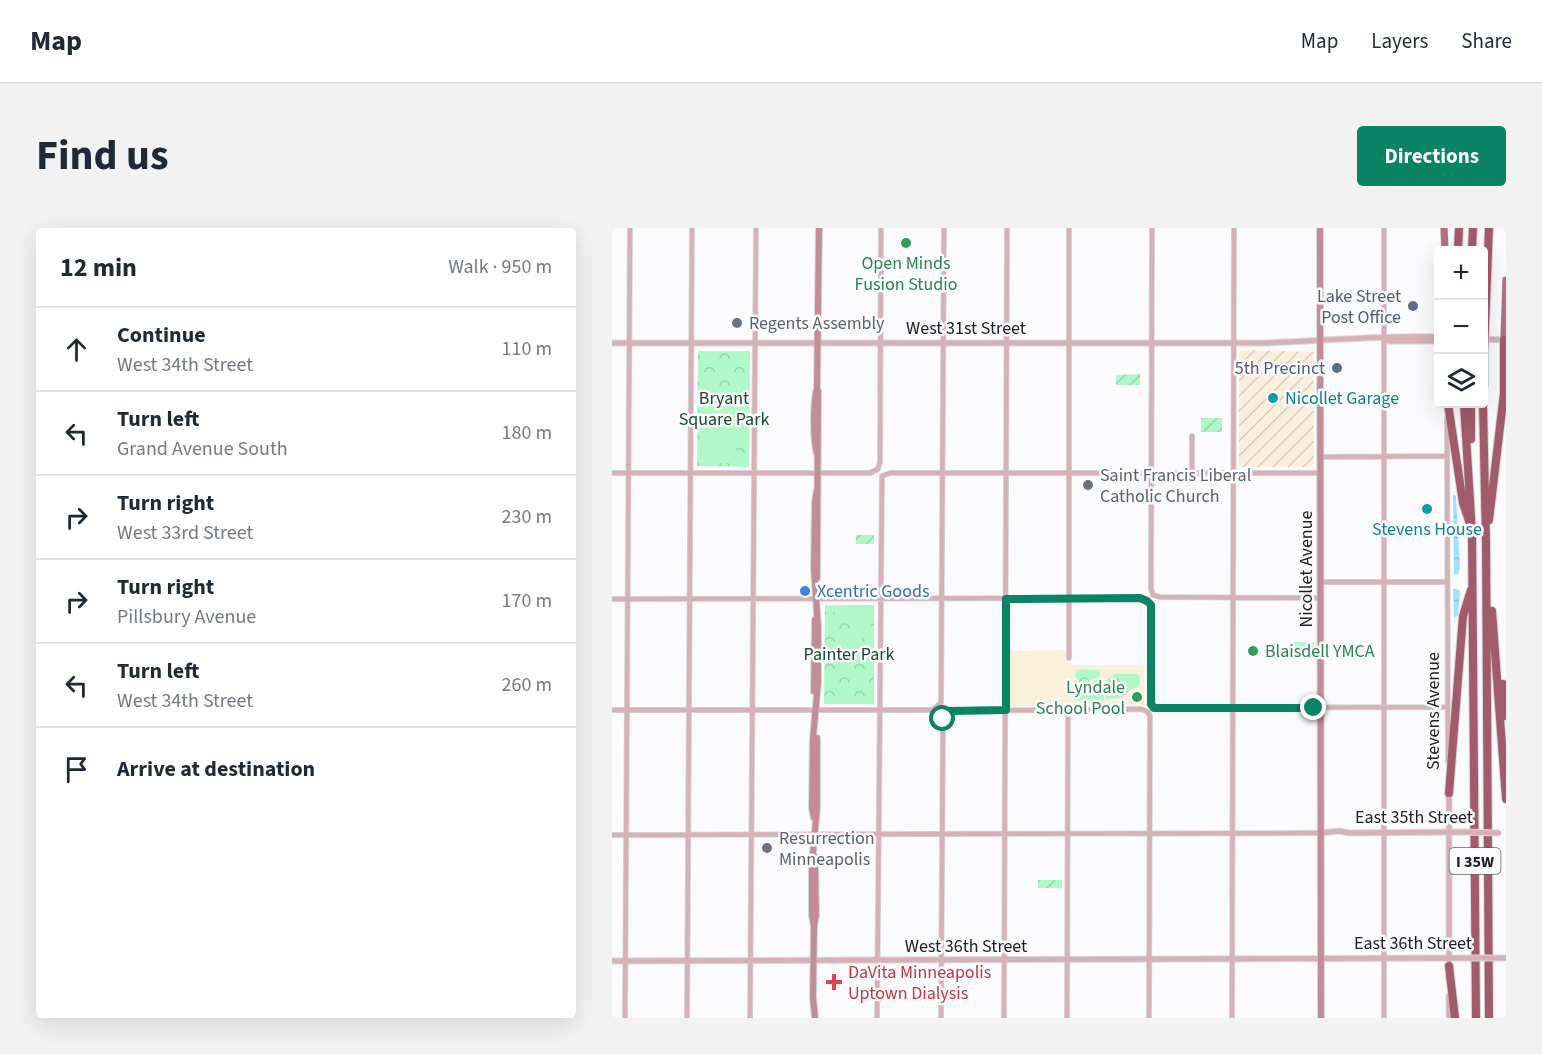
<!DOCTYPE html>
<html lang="en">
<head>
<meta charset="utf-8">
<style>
  :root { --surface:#fff; --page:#f2f2f3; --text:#1f2937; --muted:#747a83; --line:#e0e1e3; --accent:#0a8465 }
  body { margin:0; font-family:"Source Sans 3",sans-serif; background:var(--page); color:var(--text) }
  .controls { position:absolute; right:18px; top:18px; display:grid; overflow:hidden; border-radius:6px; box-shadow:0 6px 24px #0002 }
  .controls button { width:54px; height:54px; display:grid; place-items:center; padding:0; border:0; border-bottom:2px solid var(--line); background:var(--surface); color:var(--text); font:30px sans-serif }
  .stop { position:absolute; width:18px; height:18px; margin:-14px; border:4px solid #0a8465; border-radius:50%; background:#fff }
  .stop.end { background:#0a8465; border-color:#fff; box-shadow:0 2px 6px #0008 }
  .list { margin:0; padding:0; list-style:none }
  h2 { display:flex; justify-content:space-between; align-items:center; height:78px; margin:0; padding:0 24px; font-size:26px }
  h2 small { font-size:20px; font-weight:400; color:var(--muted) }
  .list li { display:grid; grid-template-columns:39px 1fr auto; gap:18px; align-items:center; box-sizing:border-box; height:84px; padding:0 24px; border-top:2px solid var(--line) }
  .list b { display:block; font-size:22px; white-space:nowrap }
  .list p { margin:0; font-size:20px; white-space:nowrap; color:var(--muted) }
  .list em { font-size:20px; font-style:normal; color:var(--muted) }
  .icon { flex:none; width:33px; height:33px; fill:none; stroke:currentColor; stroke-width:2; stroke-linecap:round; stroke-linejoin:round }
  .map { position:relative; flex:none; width:894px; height:790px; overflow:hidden; border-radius:6px }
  header { display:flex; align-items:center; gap:36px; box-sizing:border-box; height:84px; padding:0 30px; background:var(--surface); border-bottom:2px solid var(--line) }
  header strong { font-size:28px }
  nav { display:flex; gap:33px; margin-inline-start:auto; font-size:21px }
  .intro { display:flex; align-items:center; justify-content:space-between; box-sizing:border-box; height:144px; padding:0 36px }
  h1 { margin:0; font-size:42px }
  .button { padding:15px 27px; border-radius:6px; background:var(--accent); color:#fff; font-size:21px; font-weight:700 }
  main { display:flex; gap:36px; padding:0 36px }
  aside { flex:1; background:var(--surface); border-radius:6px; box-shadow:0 6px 24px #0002 }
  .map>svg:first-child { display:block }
  .industrial { fill:url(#industrial-furrows) }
  .education { fill:#faf1db }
  .park { fill:url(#park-crowns) }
  .garden { fill:url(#garden-furrows) }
  .pitch { fill:#b0f8c8 }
  .water { fill:url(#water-ripples) }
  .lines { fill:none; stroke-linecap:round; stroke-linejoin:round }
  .minor-casing { stroke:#d8d8da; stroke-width:6 }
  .tertiary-casing { stroke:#d8d8da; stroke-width:7 }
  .secondary-casing { stroke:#d8d8da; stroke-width:8 }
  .primary-casing { stroke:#d8d8da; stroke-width:8 }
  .motorway-casing { stroke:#d8d8da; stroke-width:10 }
  .minor { stroke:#d6b1b8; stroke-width:4.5 }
  .tertiary { stroke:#d6b1b8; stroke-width:5 }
  .secondary { stroke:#c18d98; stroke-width:6 }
  .primary { stroke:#b17280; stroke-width:7 }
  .motorway { stroke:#a25b6c; stroke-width:8 }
  .tertiary-bridge-casing { stroke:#d8d8da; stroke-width:7; stroke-linecap:butt }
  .motorway-bridge-casing { stroke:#d8d8da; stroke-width:10; stroke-linecap:butt }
  .tertiary-bridge { stroke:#d6b1b8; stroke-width:5 }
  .motorway-bridge { stroke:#a25b6c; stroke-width:8 }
  .route { stroke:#0a8465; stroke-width:8 }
  .leisure-dot { fill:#2e9e5b; stroke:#fbfbfd; stroke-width:2 }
  .service-dot { fill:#5c6f8a; stroke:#fbfbfd; stroke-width:2 }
  .worship-dot { fill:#6b7280; stroke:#fbfbfd; stroke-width:2 }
  .culture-dot { fill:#0f9aa8; stroke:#fbfbfd; stroke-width:2 }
  .shop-dot { fill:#3f7fe0; stroke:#fbfbfd; stroke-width:2 }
  .health-dot { fill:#e0444e; stroke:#fbfbfd; stroke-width:2 }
  .labels { text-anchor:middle; stroke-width:5; stroke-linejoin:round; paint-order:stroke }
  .shield { fill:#fbfbfd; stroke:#626266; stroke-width:1.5 }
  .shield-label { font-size:16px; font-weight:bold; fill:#202125 }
  .leisure-label { font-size:18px; fill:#27864d; stroke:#fbfbfd }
  .service-label { font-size:18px; fill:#4e5e75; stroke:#fbfbfd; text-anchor:end }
  .worship-label { font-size:18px; fill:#5b616d; stroke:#fbfbfd; text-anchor:start }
  .street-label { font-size:18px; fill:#202125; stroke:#fbfbfd }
  .park-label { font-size:18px; fill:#154a2c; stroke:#fbfbfd }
  .culture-label { font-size:18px; fill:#0d838f; stroke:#fbfbfd; text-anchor:start }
  .shop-label { font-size:18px; fill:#366cbe; stroke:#fbfbfd; text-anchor:start }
  .health-label { font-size:18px; fill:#be3a42; stroke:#fbfbfd; text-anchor:start }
</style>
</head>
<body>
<header>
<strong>Map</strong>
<nav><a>Map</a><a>Layers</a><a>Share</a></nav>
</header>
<div class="intro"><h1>Find us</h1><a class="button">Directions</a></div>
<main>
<aside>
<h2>12 min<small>Walk · 950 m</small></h2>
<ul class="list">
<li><svg class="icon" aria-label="ahead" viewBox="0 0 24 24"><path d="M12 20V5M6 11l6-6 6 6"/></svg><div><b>Continue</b><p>West 34th Street</p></div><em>110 m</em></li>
<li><svg class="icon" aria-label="left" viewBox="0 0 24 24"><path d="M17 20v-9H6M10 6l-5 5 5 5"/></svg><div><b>Turn left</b><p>Grand Avenue South</p></div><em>180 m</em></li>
<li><svg class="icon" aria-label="right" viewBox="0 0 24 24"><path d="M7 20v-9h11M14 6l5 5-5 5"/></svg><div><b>Turn right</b><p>West 33rd Street</p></div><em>230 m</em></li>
<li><svg class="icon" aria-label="right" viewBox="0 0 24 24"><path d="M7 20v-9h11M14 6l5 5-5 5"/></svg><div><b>Turn right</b><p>Pillsbury Avenue</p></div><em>170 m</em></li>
<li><svg class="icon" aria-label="left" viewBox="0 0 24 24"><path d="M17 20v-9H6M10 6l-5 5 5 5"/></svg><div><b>Turn left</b><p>West 34th Street</p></div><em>260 m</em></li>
<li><svg class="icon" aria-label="arrive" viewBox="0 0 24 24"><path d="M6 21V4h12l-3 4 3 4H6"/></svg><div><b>Arrive at destination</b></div></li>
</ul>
</aside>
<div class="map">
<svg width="894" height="790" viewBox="0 0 894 790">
  <defs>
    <pattern id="industrial-furrows" width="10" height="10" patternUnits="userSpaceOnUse" patternTransform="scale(1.5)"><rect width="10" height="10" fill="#feefdc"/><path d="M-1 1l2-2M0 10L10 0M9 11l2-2" fill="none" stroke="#d9cdbd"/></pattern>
    <pattern id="park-crowns" width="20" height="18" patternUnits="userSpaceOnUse" patternTransform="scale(1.5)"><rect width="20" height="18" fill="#b0f8c8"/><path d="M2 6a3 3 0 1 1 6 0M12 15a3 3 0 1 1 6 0" fill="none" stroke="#97d4ac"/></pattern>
    <pattern id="garden-furrows" width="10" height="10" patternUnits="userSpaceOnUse" patternTransform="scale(1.5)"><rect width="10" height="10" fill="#b0f8c8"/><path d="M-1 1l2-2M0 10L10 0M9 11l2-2" fill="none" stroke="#97d4ac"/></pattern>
    <pattern id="water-ripples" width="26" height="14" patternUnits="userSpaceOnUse" patternTransform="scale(1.5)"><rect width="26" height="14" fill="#a1e1ff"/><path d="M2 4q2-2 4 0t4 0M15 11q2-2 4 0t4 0" fill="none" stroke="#8ac1da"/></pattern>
  </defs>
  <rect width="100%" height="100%" fill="#fbfbfd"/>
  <path class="industrial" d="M629 122 702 124V235L699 239H628L627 237V125Z"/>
  <path class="education" d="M453 422 455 433 460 437H533V477L396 478 398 423Z"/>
  <path class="park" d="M86 123H138L137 239 85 238Z
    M213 377H262V476H212Z
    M680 414H702V425H680Z
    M469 441 488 442V449L478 452 473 456 467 455 463 447 464 443Z
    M503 446H526L528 449 527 459 519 461 510 470 494 471 493 453Z"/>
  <path class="garden" d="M528 146V157H504V147Z
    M589 190H610V204H589Z
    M244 307H262V316H244Z
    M426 652H450V660H426Z"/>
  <path class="pitch" d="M98 178H130L134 182V214L118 210 124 223 125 235H94L90 231V200L106 201 99 190Z
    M241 377 256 378 260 382 259 401H249L239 397 236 384Z
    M214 378H221L222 395 227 407 214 408Z
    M235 407 250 408V434L235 433Z
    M483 452 492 453V473H463V457L472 459Z"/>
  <path class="water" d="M841 267 844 268 848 341 846 346H842Z
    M841 360 847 362 848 364 846 387 842 391Z"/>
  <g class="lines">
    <g class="minor-casing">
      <path id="minor" d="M540 0 539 361 541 367 548 369 709 370
        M772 0V790
        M835 190 836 533
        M708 229 834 228
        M0 245H258L266 241 268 234 269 0
        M580 245V208
        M709 354H835
        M0 371 528 370 535 373 539 377V476L542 480 836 479
        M457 430V0
        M0 482H320L329 475 332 0
        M0 607 709 605
        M13 790 18 0
        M75 790 80 0
        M138 790 144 0
        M265 790 270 248 278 245H708
        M329 790 331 491 333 486 338 483 529 481 536 484 538 488 537 790
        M392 790 395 0
        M455 790 456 482
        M620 790 622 0"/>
    </g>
    <g class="tertiary-casing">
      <path id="tertiary" d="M771 110 777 113H826
        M872 111 894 112
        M0 115H653C711 113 769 107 826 109
        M709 605 727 603 738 605 850 604
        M888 730H894
        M837 732V565
        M0 733 848 730
        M837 790V768"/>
    </g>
    <g class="secondary-casing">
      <path id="secondary" d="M708 0 709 790
        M205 226C201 210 201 176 205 160L207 0
        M205 350 206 163
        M202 463 203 392
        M202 590 200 580 201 510 206 454V399L202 341 203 274 205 262
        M202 698 200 687V636L205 580V510
        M203 790 201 769 202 698 204 687 203 629"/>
    </g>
    <g class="primary-casing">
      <path id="primary" d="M832 0 833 22
        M892 112 894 52"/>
    </g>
    <g class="motorway-casing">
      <path id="motorway" d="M846 22 847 0
        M860 22 861 0
        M873 98 877 0
        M872 157V124
        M836 176 851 275 858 296
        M852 176 860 305 864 790
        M871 176 874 314 877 790
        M859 211V176
        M877 292 892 165V112
        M880 383 894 571
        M891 456 894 488
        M837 565 851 388 859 362
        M837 738 843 790"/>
    </g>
    <use href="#minor" class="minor"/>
    <use href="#tertiary" class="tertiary"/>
    <use href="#secondary" class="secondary"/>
    <use href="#primary" class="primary"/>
    <use href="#motorway" class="motorway"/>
    <g class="tertiary-bridge-casing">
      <path id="tertiary-bridge" d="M850 604 887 605
        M848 730H888"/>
    </g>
    <g class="motorway-bridge-casing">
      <path id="motorway-bridge" d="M872 124 873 98"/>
    </g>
    <use href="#tertiary-bridge" class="tertiary-bridge"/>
    <use href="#motorway-bridge" class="motorway-bridge"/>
  </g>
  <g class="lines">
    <path class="route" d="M331 491 333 486 338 483 394 482V371L528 370 535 373 539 377V476L542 480H702"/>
  </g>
  <g class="leisure-dot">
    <circle cx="294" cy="15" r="6"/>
    <circle cx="641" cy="423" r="6"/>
    <circle cx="525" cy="469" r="6"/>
  </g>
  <g class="service-dot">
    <circle cx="801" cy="78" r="6"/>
    <circle cx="725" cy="140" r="6"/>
  </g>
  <g class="worship-dot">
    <circle cx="125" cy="95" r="6"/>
    <circle cx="476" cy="257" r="6"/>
    <circle cx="155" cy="620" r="6"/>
  </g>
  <g class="culture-dot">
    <circle cx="661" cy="170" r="6"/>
    <circle cx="815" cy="281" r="6"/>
  </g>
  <circle class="shop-dot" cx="193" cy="363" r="6"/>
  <path class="health-dot" d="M219 745h6v6h6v6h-6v6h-6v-6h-6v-6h6z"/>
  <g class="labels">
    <rect class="shield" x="837.5" y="620" width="51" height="26" rx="4.5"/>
    <g class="shield-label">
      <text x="863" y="639">I 35W</text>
    </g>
    <g class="leisure-label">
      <text x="294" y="41">Open Minds<tspan x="294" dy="21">Fusion Studio</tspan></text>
      <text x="653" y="429" text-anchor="start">Blaisdell YMCA</text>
      <text x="513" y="465" text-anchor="end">Lyndale<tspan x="513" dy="21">School Pool</tspan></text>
    </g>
    <g class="service-label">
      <text x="789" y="74">Lake Street<tspan x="789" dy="21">Post Office</tspan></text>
      <text x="713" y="146">5th Precinct</text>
    </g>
    <g class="worship-label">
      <text x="137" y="101">Regents Assembly</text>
      <text x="488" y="253">Saint Francis Liberal<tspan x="488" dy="21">Catholic Church</tspan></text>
      <text x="167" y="616">Resurrection<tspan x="167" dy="21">Minneapolis</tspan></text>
    </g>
    <g class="street-label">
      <text x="354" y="106">West 31st Street</text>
      <text transform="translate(694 341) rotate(-90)" y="6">Nicollet Avenue</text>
      <text transform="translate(821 483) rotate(-90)" y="6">Stevens Avenue</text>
      <text x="802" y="595">East 35th Street</text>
      <text x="801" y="721">East 36th Street</text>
      <text x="354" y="724">West 36th Street</text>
    </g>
    <g class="park-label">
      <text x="112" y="176">Bryant<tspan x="112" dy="21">Square Park</tspan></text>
      <text x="237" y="432">Painter Park</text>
    </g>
    <g class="culture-label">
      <text x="673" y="176">Nicollet Garage</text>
      <text x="815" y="307" text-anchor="middle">Stevens House</text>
    </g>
    <g class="shop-label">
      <text x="205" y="369">Xcentric Goods</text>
    </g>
    <g class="health-label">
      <text x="236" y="750">DaVita Minneapolis<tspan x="236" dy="21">Uptown Dialysis</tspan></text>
    </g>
  </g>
</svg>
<div class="controls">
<button>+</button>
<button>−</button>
<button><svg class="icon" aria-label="layers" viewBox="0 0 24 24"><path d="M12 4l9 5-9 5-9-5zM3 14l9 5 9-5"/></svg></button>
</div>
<div class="stop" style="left:331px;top:491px"></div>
<div class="stop end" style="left:702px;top:480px"></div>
</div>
</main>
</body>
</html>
